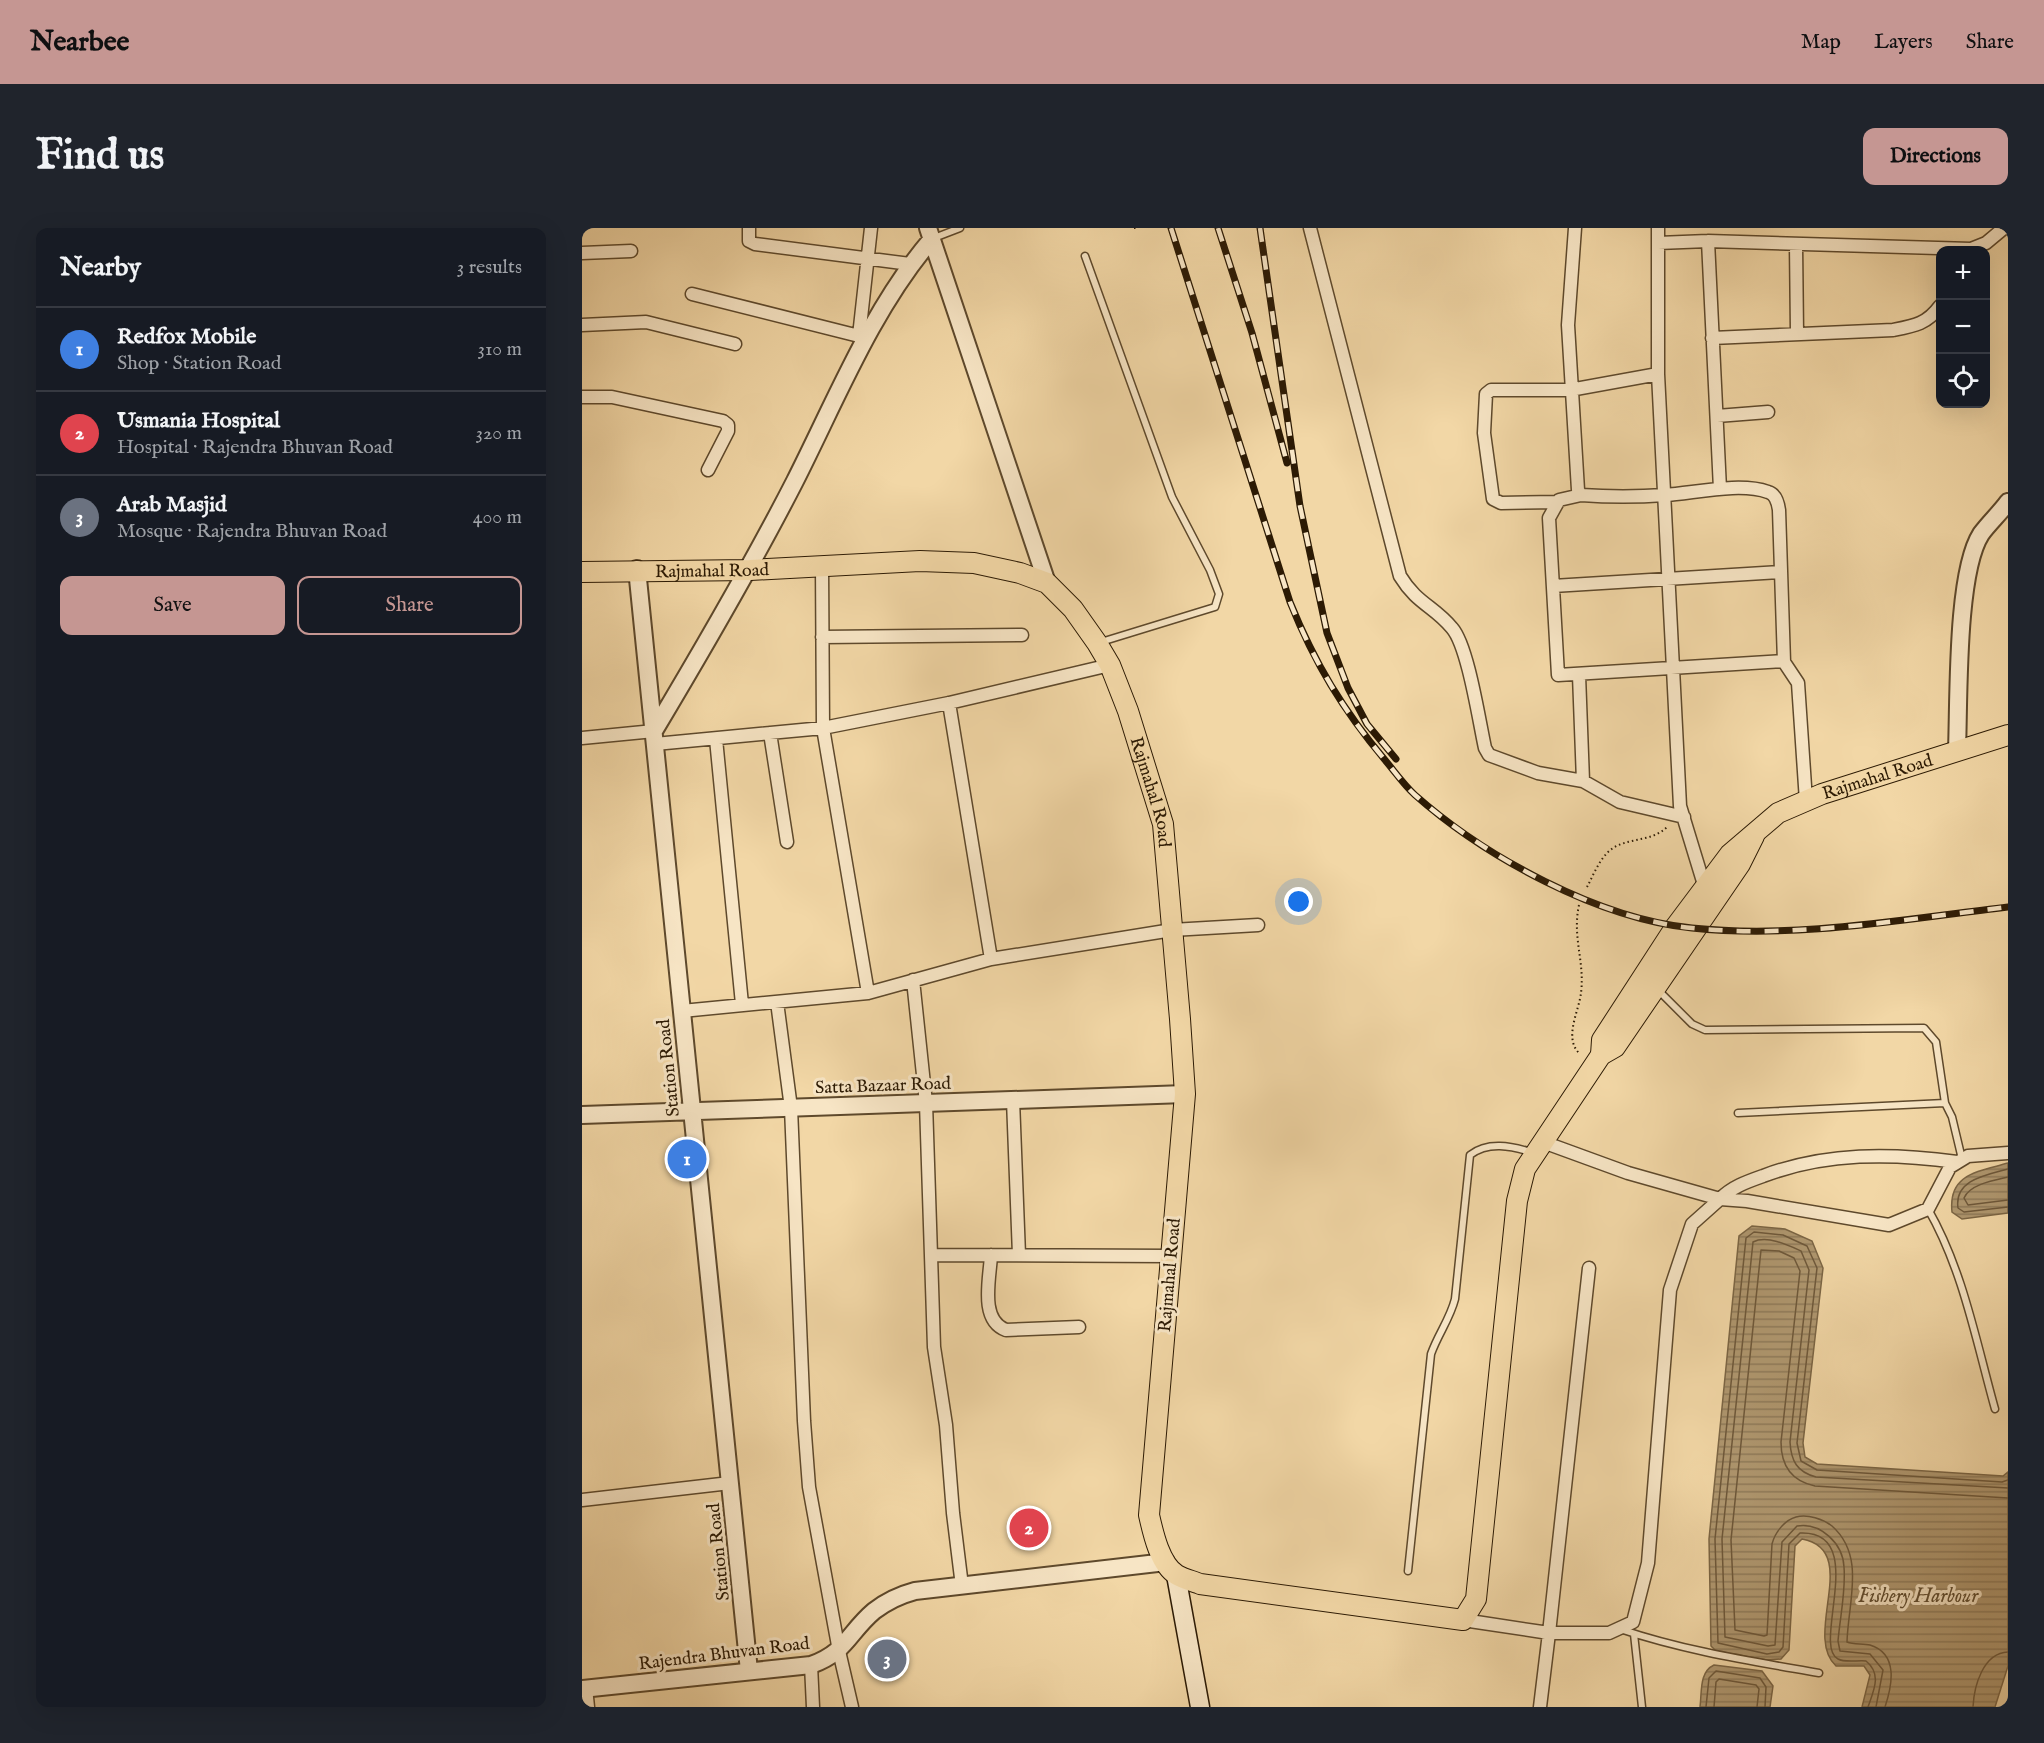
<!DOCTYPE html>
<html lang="en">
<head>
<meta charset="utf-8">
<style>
  :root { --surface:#171b24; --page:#20242c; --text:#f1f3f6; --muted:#9ea1a6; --line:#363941; --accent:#c59692 }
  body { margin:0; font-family:"IM FELL English",serif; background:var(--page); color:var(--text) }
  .controls { position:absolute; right:18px; top:18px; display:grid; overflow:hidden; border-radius:12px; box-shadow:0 6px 24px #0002 }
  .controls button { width:54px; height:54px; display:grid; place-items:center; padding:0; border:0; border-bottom:2px solid var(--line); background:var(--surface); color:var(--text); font:30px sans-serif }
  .you { position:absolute; left:717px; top:674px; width:21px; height:21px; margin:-15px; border:4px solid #fff; border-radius:50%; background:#1a73e8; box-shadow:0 0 0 9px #1a73e833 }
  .badge { display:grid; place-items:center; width:39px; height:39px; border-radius:50%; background:var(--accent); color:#fff; font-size:20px; font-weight:700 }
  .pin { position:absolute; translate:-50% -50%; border:3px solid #fff; box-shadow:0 2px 6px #0006 }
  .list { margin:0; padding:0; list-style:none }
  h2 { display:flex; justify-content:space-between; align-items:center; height:78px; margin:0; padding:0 24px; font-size:26px }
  h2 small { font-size:20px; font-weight:400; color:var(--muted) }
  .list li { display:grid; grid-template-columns:39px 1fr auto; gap:18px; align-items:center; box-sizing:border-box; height:84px; padding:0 24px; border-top:2px solid var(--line) }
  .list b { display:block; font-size:22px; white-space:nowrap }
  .list p { margin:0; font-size:20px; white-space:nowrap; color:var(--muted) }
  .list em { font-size:20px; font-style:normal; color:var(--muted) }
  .actions { display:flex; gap:12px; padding:18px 24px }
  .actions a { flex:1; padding:14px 0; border:2px solid var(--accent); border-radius:12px; text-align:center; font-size:21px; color:var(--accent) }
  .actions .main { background:var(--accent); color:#111 }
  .icon { flex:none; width:33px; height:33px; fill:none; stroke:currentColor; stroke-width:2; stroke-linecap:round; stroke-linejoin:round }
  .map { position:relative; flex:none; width:1426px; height:1479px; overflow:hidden; border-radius:12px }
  header { display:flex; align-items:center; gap:36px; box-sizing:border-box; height:84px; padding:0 30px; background:var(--accent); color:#111 }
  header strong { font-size:28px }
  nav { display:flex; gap:33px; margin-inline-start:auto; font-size:21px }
  .intro { display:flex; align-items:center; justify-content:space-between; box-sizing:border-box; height:144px; padding:0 36px }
  h1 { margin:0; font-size:42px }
  .button { padding:15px 27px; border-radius:12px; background:var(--accent); color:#111; font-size:21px; font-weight:700 }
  main { display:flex; gap:36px; padding:0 36px }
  aside { flex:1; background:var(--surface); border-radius:12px; box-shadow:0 6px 24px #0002 }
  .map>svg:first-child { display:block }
  .water { fill:url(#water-rules); stroke:#7b6544; stroke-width:1.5 }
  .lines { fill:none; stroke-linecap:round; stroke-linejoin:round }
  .shore { stroke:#6e583a; stroke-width:1.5 }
  .service-casing { stroke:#5e492c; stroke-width:9 }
  .minor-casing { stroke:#5e492c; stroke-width:15 }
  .tertiary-casing { stroke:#5e492c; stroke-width:20 }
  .secondary-casing { stroke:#2c1a04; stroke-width:21 }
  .primary-casing { stroke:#2c1a04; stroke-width:22 }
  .path { stroke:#2c1a04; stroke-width:2; stroke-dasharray:1.5 3; stroke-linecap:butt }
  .service { stroke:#f7e5c5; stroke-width:6 }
  .minor { stroke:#f7e5c5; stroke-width:12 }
  .tertiary { stroke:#f7e5c5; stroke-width:16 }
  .secondary { stroke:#f7e5c5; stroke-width:18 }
  .primary { stroke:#f2d7a6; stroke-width:20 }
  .rail-casing { stroke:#2c1a04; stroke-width:7 }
  .rail { stroke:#f7e5c5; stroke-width:4.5; stroke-dasharray:14; stroke-linecap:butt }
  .labels { text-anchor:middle; stroke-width:6; stroke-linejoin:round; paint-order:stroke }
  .street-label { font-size:18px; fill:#2c1a04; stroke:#f7e5c5 }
  .water-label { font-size:20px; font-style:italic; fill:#604c2f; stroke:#f7e5c5 }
</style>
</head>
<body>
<header>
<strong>Nearbee</strong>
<nav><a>Map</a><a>Layers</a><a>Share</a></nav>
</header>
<div class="intro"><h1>Find us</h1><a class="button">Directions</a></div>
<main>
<aside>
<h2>Nearby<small>3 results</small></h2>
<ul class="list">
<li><span class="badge" style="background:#3f7fe0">1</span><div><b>Redfox Mobile</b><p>Shop · Station Road</p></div><em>310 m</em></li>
<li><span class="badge" style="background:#e0444e">2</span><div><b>Usmania Hospital</b><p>Hospital · Rajendra Bhuvan Road</p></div><em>320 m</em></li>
<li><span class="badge" style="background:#6b7280">3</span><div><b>Arab Masjid</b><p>Mosque · Rajendra Bhuvan Road</p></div><em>400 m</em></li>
</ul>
<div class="actions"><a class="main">Save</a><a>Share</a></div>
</aside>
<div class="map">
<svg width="1426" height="1479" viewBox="0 0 1426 1479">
  <defs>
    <pattern id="water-rules" width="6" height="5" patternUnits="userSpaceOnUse" patternTransform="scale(1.5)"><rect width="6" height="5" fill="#af976f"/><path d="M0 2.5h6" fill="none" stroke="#8f7a59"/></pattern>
  </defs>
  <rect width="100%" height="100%" fill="#f2d7a6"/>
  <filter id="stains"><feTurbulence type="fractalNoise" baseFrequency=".00333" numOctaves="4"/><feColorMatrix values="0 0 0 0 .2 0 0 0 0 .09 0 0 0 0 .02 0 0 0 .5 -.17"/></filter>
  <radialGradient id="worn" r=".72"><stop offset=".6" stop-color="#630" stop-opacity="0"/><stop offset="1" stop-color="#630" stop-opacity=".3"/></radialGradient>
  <path class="water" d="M1426 935V985L1380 991 1370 984C1366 946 1395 944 1426 935Z
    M1170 998 1203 1001 1230 1013 1241 1040 1221 1215 1223 1229 1235 1236 1421 1248 1426 1244V1438L1413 1479H1280L1288 1447 1282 1438H1254C1220 1407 1280 1322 1220 1311L1213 1318 1207 1422 1199 1431 1185 1432 1134 1423 1129 1418 1127 1311 1157 1008Z
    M1132 1437 1180 1443 1191 1458 1188 1479H1118C1120 1464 1117 1444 1132 1437Z"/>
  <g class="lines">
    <path class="shore" d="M1426 941C1404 947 1372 952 1376 980L1382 984 1426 979
      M1426 949C1413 952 1388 956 1382 970L1386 977 1426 972
      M1124 1479 1127 1450 1134 1443 1178 1450 1184 1459 1183 1479
      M1132 1479 1134 1454 1137 1451 1174 1457 1177 1461 1175 1479
      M1286 1479C1292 1462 1300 1446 1284 1433 1276 1432 1263 1435 1256 1431 1229 1418 1288 1302 1218 1305L1207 1316 1201 1419 1197 1424 1185 1426 1136 1415 1133 1311 1164 1010 1172 1004 1201 1007 1225 1018 1235 1040 1215 1215 1219 1233 1235 1242 1420 1254 1426 1252
      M1294 1479 1301 1442 1288 1426 1258 1423 1256 1413C1258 1389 1264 1363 1262 1339 1261 1316 1239 1294 1215 1298L1200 1314 1193 1417 1186 1418 1143 1409 1140 1311 1171 1014C1185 1007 1206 1017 1219 1023L1227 1042 1208 1214C1209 1233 1215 1244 1234 1249L1426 1260
      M1303 1479C1310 1458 1317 1426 1288 1417 1281 1415 1272 1417 1265 1414 1266 1374 1284 1328 1250 1298 1241 1291 1226 1286 1214 1289 1203 1292 1193 1304 1190 1316L1185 1407 1182 1408 1153 1402 1149 1312 1179 1022 1197 1023 1212 1030 1218 1043 1199 1214C1199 1237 1209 1253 1233 1258L1426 1270
      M1391 1479C1392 1458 1401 1425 1426 1424"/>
    <g class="service-casing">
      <path id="service" d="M352 10 378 0
        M503 28 590 269 628 342 637 366 633 379 519 414
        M1075 761 1110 796 1123 802 1342 800 1354 814 1363 875 1370 889 1380 931
        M1156 885 1363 875
        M1346 981C1381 1042 1394 1113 1413 1181
        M826 1343 849 1126C856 1106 868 1091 873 1071L888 927C906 913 929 918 949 924
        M1038 1401C1103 1423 1169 1433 1237 1445
        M1052 1406 1060 1479"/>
    </g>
    <g class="minor-casing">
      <path id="minor" d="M167 0V13L173 16 328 36
        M728 0 818 348C835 376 852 378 870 400 886 418 897 493 903 520L907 527 956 545 1001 553 1038 574 1102 589
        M993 0 986 97 996 262 999 267C1027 269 1055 269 1083 267 1113 265 1158 254 1186 264 1194 266 1196 275 1197 282L1202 434 1216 455 1224 573
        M1076 0V146L1098 578 1123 660
        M1126 13 1138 261
        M1076 15 1126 13 1389 21 1404 15 1422 0
        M1214 16 1215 105
        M0 25 49 23
        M110 66 285 110
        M0 97 64 94 153 116
        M277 108 289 0
        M1130 110 1311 102C1332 98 1345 96 1358 78
        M0 169H30L141 193 146 197V203L126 242
        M1135 188 1186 184
        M999 267 977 272 967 290 976 447 1202 433
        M975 274 919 275 911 271 902 205 904 166 909 162H988L1076 146
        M240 337 241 500 286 765
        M971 358 1199 344
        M240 409 440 407
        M997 447 1001 553
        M367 475 409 731
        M188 505 205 614
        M0 510 72 503
        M134 511 160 776
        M73 516 241 500 367 475 528 437
        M331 752 344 875 352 1119 364 1197 371 1285 380 1358
        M195 774 209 880 222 1193 227 1259 257 1423 270 1479
        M100 783 286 765 409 731 590 702 676 697
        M431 872 437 1027
        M961 914 1046 945 1138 971C1150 959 1164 954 1181 948 1244 924 1310 925 1375 934
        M349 1027 589 1028
        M409 1027C408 1050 397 1092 424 1102L497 1099
        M0 1272 148 1255
        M881 1392 967 1405 1007 1040
        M229 1437 231 1479
        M4 1460 6 1479
        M958 1479 967 1405H1027L1051 1394 1066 1335 1088 1062 1110 996 1138 971 1165 973 1307 997 1346 981 1368 939 1386 928 1426 925"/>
    </g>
    <g class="tertiary-casing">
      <path id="tertiary" d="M346 0 465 355
        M55 341 167 1443
        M72 503C121 421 169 339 213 253 254 172 290 81 349 12
        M1375 522C1377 472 1374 345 1399 306 1407 295 1418 285 1426 274
        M0 887 603 866
        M0 1461 229 1437C265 1424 266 1405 292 1383 305 1373 318 1367 333 1363L584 1334"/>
    </g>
    <g class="secondary-casing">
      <path id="secondary" d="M594 1347 618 1479"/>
    </g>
    <g class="primary-casing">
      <g id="primary">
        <path id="s1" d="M0 344 168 342 338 333 392 335 438 345 465 355 491 381 515 415 528 437 546 483 581 596 598 791 603 866 567 1287C571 1305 578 1337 595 1347 602 1351 611 1353 618 1356L881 1392 894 1371 935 973 943 941 1019 827 1033 819 1158 636 1172 608"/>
        <path id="s2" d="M1019 827 1020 812 1094 698 1148 626 1196 585 1240 566 1426 507"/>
      </g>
    </g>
    <path class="path" d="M552 0H554
      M1005 659C1012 646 1018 629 1031 620 1049 609 1071 614 1086 598
      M997 677C990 709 1003 734 999 765 997 783 981 811 998 826"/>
    <use href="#service" class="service"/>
    <use href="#minor" class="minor"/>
    <use href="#tertiary" class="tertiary"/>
    <use href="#secondary" class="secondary"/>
    <use href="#primary" class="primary"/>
    <g class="rail-casing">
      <path id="rail" d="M589 0 708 374C733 436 761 482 803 532 813 544 822 557 833 567 903 629 1017 691 1110 700 1215 711 1322 691 1426 679
        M636 0 670 105 705 235
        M678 0 718 278 745 405 766 460 785 496 814 531"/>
    </g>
    <use href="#rail" class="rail"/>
  </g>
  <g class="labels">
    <g class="street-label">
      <text dy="6" stroke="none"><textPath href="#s1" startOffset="130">Rajmahal Road</textPath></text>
      <text dy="6" stroke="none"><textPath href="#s2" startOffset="410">Rajmahal Road</textPath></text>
      <text dy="6" stroke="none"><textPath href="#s1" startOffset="706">Rajmahal Road</textPath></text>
      <text transform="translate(86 840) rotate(-96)" y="6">Station Road</text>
      <text transform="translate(301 857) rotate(-2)" y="6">Satta Bazaar Road</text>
      <text transform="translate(587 1047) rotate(-85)" y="6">Rajmahal Road</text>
      <text transform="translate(136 1324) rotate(-96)" y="6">Station Road</text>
      <text transform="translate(142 1425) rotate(-7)" y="6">Rajendra Bhuvan Road</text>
    </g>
    <g class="water-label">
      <text x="1336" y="1374">Fishery Harbour</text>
    </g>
  </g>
  <rect width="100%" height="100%" filter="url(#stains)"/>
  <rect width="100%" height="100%" fill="url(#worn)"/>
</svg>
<div class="controls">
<button>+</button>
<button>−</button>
<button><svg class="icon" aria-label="locate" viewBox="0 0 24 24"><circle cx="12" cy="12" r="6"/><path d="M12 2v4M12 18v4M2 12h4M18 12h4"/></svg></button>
</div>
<div class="you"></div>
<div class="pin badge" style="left:105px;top:931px;background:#3f7fe0">1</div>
<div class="pin badge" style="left:447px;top:1300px;background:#e0444e">2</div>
<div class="pin badge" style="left:305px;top:1431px;background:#6b7280">3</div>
</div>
</main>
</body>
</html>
